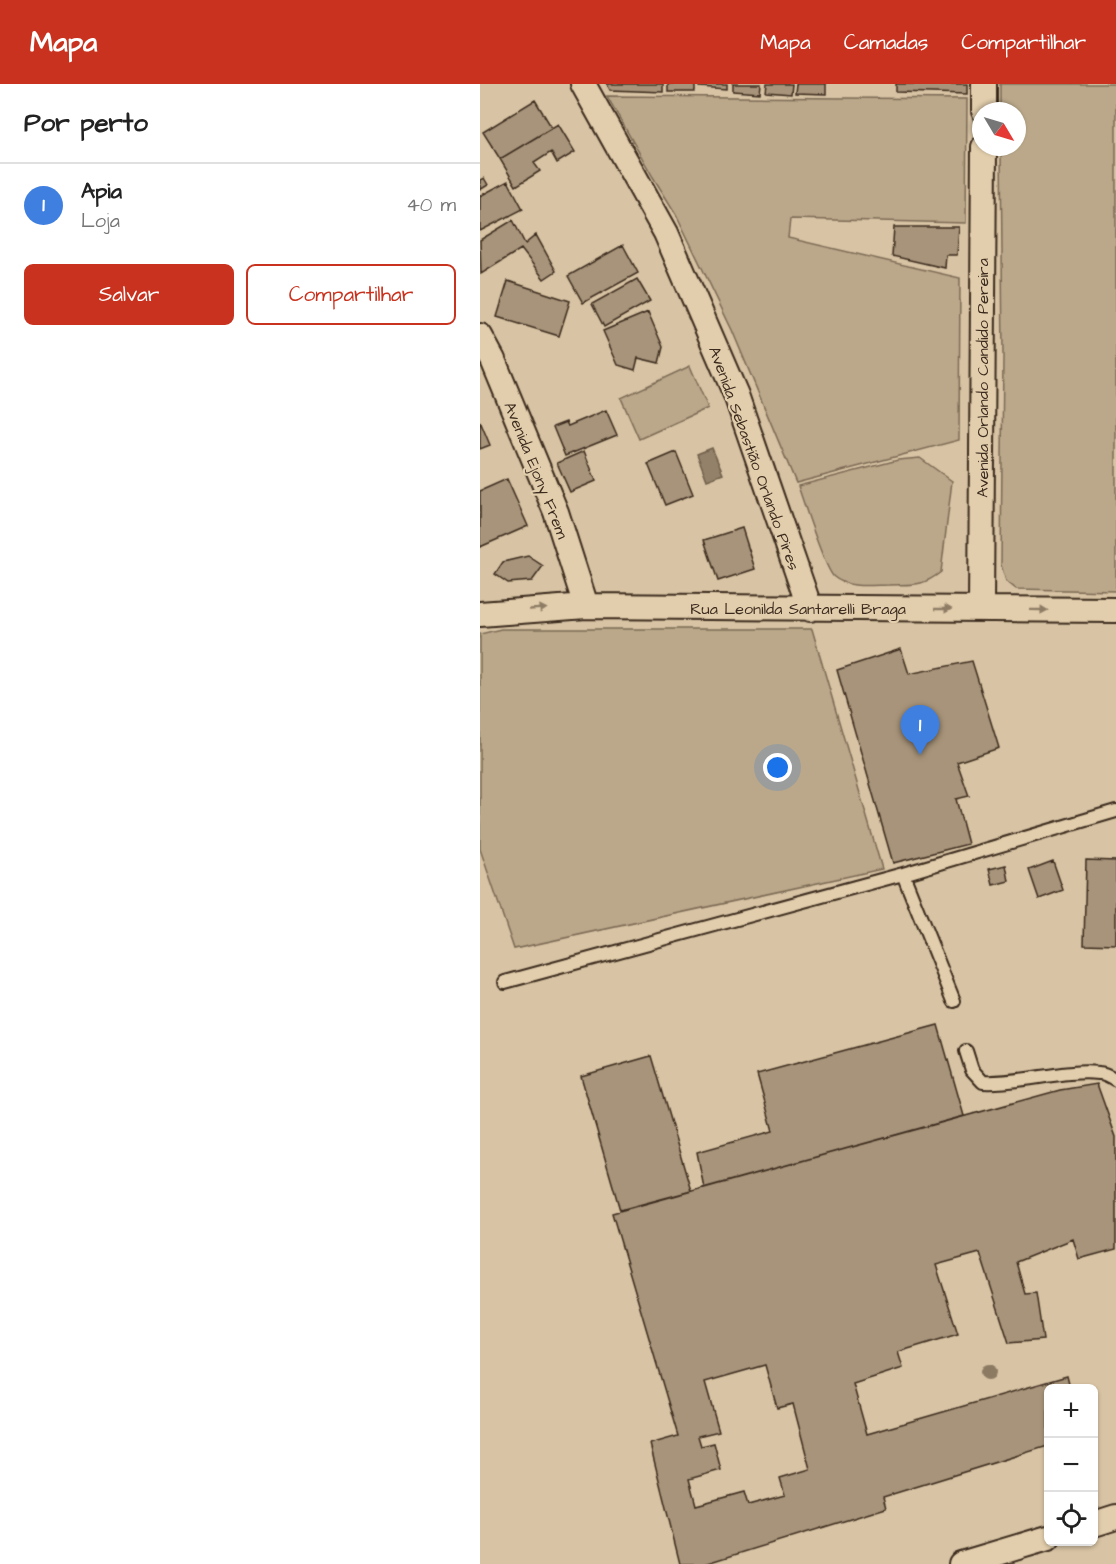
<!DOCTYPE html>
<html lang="pt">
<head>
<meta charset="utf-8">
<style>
  :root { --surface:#fff; --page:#f6f6f6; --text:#222; --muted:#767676; --line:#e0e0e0; --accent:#c8321e }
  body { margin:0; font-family:"Architects Daughter",sans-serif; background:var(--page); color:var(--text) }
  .controls { position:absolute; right:18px; bottom:18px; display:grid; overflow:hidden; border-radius:9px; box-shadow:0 2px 4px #0004 }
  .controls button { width:54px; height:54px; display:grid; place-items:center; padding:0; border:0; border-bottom:2px solid var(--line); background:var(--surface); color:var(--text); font:30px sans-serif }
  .compass { position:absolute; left:492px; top:18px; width:54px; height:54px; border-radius:50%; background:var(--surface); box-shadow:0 2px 4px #0004; rotate:128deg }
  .you { position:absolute; left:298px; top:684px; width:21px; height:21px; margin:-15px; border:4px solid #fff; border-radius:50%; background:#1a73e8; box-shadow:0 0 0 9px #1a73e833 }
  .badge { display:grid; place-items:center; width:39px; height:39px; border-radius:50%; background:var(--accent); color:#fff; font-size:20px; font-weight:700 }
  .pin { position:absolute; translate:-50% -50px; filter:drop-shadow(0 2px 3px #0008) }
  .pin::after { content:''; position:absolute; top:32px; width:21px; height:18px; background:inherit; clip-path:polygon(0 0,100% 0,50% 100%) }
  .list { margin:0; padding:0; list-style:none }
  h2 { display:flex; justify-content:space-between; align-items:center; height:78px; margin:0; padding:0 24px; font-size:26px }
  h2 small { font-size:20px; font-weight:400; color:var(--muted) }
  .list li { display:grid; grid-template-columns:39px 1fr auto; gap:18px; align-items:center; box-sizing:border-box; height:84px; padding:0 24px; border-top:2px solid var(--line) }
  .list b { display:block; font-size:22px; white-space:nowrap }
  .list p { margin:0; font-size:20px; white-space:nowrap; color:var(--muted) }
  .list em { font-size:20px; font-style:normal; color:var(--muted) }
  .actions { display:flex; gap:12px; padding:18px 24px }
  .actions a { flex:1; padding:14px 0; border:2px solid var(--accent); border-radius:9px; text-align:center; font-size:21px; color:var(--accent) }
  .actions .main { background:var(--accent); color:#fff }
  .icon { flex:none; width:33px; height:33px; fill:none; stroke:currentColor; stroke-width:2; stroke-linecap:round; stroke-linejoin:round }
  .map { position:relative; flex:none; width:636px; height:1480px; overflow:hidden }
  header { display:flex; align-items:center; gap:36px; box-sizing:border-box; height:84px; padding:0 30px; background:var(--accent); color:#fff }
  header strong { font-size:28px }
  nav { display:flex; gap:33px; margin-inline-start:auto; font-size:21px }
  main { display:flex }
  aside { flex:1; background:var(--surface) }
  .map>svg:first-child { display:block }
  .green { fill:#bba88a; stroke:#7b6954; stroke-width:1.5 }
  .water { fill:#938169; stroke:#705e4b; stroke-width:1.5 }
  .building { fill:#a8947a; stroke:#3b2a1e; stroke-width:1.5; fill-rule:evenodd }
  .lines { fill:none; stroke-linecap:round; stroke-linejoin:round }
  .service-casing { stroke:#3b2a1e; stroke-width:16 }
  .minor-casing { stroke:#3b2a1e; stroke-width:28 }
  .service { stroke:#e2ceac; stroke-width:12 }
  .minor { stroke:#e2ceac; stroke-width:24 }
  .tree { fill:#8c7a63 }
  .oneway { fill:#8e7c65 }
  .labels { text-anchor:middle; stroke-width:4.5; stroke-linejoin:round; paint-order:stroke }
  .street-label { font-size:16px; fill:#3b2a1e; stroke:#e2ceac }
</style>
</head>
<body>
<header>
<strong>Mapa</strong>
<nav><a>Mapa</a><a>Camadas</a><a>Compartilhar</a></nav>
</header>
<main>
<aside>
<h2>Por perto<small></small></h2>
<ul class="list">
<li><span class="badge" style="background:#3f7fe0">1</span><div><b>Apia</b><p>Loja</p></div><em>40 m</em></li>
</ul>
<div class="actions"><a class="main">Salvar</a><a>Compartilhar</a></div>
</aside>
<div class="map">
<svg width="636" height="1480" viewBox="0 0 636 1480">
  <rect width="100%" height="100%" fill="#d8c4a4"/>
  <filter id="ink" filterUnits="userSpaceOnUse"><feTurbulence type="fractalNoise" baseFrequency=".0167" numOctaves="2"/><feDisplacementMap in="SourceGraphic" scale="12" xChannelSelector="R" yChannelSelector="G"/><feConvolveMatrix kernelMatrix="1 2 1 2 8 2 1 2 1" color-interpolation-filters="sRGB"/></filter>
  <g filter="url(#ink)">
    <path class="green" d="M520 0H636V507L536 505 526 497 521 481 523 273 521 63H537V27H520Z
      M127 12 487 15 486 139 310 135 308 154 480 194 479 356 316 399 252 246 196 130 173 93Z
      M210 282 228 324 159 355 141 314Z
      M440 374 472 397 461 488C442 503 433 500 409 501 392 501 368 505 354 493 344 484 324 419 318 402L418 376Z
      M21 545H332L402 785 34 865 0 765V550Z"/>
    <path class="water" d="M232 364 243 390 227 396 217 370Z"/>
    <path class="building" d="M127 0H183V8L130 6Z
      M188 0H215V8H188Z
      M219 0H247V5L219 3Z
      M253 0H281L280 9 253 7Z
      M287 0H312L311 10 286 8Z
      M316 0H346V10L315 9Z
      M416 0H487V10L416 8Z
      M55 16 72 44 20 75 3 48Z
      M78 40 95 68 77 79 71 68 54 79 60 87 36 102 20 75Z
      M4 94 8 101 0 106V96Z
      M28 97 43 125 0 147V112Z
      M33 136 45 160 56 151 76 187 64 195 41 165 1 190 0 156Z
      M414 143H479L477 171H466L465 184 412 172Z
      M143 161 158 189 103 219 88 192Z
      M157 195 170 217 124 243 112 220Z
      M28 197 90 217 79 252 17 233Z
      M168 228 183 263 179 279 158 274 155 286 138 281 123 247Z
      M126 326 137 351 85 372 73 343 86 338 88 342Z
      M0 337 10 361 0 365Z
      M104 367 116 397 90 408 77 379Z
      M196 368 213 410 185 421 168 380Z
      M27 395 48 442 0 463V407Z
      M262 444 275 485 238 497 224 456Z
      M48 472 63 482 52 497 28 499 15 490 23 478Z
      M421 565 429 590 492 577 519 664 477 678 489 712 476 715 488 760 413 779 357 586Z
      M606 776 636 777V861L604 860Z
      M573 777 583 806 559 815 549 786Z
      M526 781 529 797 513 801 509 785Z
      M458 941 484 1032 224 1104 217 1068 293 1047 277 990Z
      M171 972 211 1107 140 1126 101 992Z
      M617 1000 636 1053V1165L599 1175 593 1155 536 1178 545 1210 556 1209 563 1256 529 1259 500 1169 456 1181 478 1250 418 1268 423 1284 373 1300 387 1350 587 1292 590 1304H568V1362L403 1413 406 1424 225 1480H200L170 1360 198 1352 132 1129 580 1006ZM285 1281 297 1324 313 1320 330 1385 300 1394 305 1411 268 1421 264 1408 216 1421 209 1395 241 1386 234 1359 221 1362 218 1352 239 1347 225 1298Z"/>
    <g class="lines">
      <g class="service-casing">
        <path id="service" d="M423 790 474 917
          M25 898 423 790 636 727
          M486 967 492 986 503 998C542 1000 582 985 619 989 625 989 631 993 636 996"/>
      </g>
      <g class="minor-casing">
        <path id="minor" d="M103 0 186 149 256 311 330 525
          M504 27V0
          M0 252 13 276 76 428 106 522
          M501 525 504 63
          M0 530 106 522 636 526
          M614 1440 636 1433
          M481 1480 568 1454"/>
      </g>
      <use href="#service" class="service"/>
      <use href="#minor" class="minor"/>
    </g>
    <circle class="tree" cx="508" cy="1288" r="8"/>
    <defs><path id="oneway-solid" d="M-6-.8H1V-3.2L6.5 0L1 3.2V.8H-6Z" transform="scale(1.5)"/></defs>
    <g class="oneway">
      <use href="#oneway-solid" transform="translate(58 525) rotate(-3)"/>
      <use href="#oneway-solid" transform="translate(463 525)"/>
      <use href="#oneway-solid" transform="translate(559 526) rotate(1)"/>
    </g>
  </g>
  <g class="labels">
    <g class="street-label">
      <text transform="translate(502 294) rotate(-90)" y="6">Avenida Orlando Candido Pereira</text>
      <text transform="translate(275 374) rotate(70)" y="6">Avenida Sebastião Orlando Pires</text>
      <text transform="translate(57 386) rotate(68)" y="6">Avenida Ejony Frem</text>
      <text x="318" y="530">Rua Leonilda Santarelli Braga</text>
    </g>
  </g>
</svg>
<div class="controls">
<button>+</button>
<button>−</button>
<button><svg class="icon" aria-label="locate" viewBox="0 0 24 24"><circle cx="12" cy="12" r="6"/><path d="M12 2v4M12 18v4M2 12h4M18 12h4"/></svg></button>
</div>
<svg class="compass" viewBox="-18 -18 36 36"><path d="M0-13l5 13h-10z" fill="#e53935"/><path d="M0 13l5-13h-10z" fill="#767676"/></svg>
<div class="you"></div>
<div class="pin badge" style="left:440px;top:671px;background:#3f7fe0">1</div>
</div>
</main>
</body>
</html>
